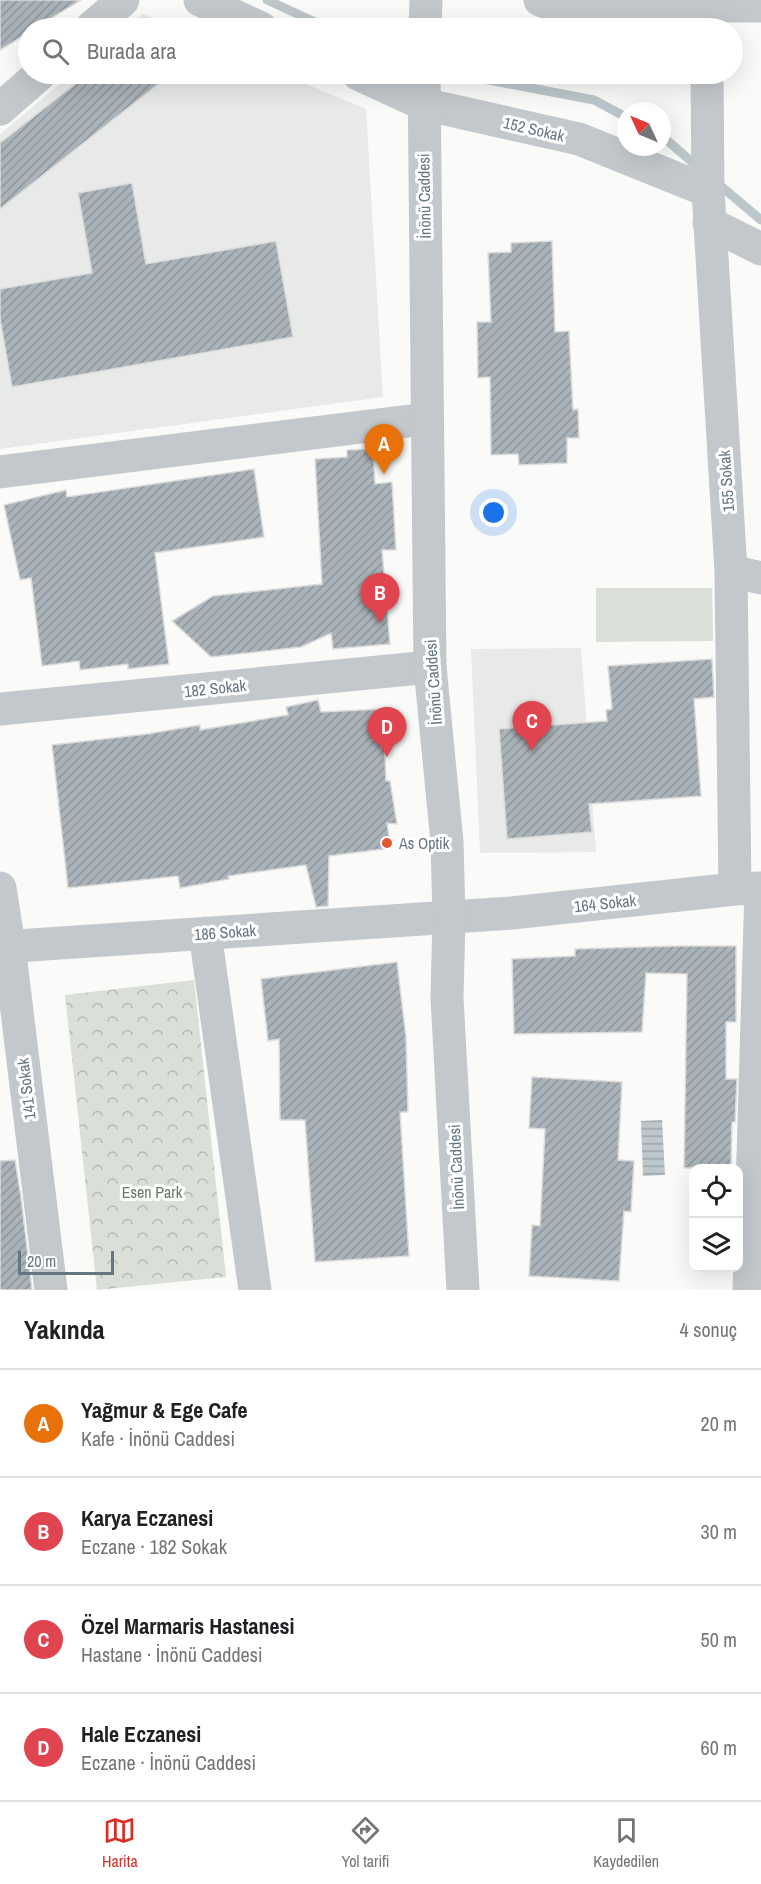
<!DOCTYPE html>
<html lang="tr">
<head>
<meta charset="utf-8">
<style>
  :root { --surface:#fff; --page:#f2f2f2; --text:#202124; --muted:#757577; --line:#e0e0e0; --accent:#d93025 }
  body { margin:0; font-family:"Archivo Narrow",sans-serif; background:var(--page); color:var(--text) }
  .controls { position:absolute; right:18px; bottom:18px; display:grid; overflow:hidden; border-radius:12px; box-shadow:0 6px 24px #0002 }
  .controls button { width:54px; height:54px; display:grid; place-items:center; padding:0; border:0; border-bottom:2px solid var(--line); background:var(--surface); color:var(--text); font:30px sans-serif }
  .compass { position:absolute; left:617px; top:102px; width:54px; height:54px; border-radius:50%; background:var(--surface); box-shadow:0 6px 24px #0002; rotate:314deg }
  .scale { position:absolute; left:18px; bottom:15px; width:96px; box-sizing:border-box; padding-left:6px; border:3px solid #657683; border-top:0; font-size:16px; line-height:21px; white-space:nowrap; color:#657683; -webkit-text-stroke:4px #fff; paint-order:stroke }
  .you { position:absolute; left:494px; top:513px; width:21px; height:21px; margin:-15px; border:4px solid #fff; border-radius:50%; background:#1a73e8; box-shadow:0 0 0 9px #1a73e833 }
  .badge { display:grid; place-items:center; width:39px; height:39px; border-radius:50%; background:var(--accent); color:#fff; font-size:20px; font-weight:700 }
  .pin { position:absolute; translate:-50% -50px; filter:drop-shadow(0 2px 3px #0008) }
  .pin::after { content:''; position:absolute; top:32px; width:21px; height:18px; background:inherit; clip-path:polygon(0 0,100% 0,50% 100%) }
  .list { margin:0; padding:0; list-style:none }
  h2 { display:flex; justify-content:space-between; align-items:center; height:78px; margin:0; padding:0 24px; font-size:26px }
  h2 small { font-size:20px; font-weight:400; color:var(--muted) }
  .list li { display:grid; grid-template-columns:39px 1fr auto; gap:18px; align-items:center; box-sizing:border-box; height:108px; padding:0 24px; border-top:2px solid var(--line) }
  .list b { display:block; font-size:22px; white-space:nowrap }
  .list p { margin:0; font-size:20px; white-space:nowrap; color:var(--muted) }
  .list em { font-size:20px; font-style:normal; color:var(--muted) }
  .icon { flex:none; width:33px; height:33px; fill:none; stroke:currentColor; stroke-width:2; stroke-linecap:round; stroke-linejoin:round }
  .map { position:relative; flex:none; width:761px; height:1290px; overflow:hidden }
  .search { position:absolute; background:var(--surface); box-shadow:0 6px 24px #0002; left:18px; right:18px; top:18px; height:66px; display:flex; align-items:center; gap:15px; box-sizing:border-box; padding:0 21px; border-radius:33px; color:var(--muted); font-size:22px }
  .sheet { height:510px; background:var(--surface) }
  nav { display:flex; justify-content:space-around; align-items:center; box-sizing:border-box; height:84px; border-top:2px solid var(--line); background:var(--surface); font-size:16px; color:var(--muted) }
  nav a { display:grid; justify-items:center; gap:3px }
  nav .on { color:var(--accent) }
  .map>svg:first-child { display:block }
  .built { fill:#e8e9e9 }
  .park { fill:url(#park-crowns) }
  .garden { fill:#dadfd7 }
  .water { fill:url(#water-rules) }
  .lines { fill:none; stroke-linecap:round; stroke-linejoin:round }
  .stream { stroke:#bbc7cb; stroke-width:9 }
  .building { fill:url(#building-hatch); stroke:#dcdcda; stroke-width:1.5 }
  .minor { stroke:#c3c8cc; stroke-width:33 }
  .tertiary { stroke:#c3c8cc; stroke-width:33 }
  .poi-dot { fill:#e4572e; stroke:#fff; stroke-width:2 }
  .labels { text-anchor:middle; stroke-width:6; stroke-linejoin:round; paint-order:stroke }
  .street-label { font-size:16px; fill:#657683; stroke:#fff }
  .poi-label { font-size:16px; fill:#657683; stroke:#fff; text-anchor:start }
  .park-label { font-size:16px; fill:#687a64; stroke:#fff }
</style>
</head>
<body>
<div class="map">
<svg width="761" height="1290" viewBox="0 0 761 1290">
  <defs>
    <pattern id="park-crowns" width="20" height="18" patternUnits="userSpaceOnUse" patternTransform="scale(1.5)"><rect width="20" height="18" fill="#dadfd7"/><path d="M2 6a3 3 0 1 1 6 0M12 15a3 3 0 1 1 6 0" fill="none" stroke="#b4b9b4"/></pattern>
    <pattern id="water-rules" width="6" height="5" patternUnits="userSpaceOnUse" patternTransform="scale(1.5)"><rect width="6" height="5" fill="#bbc7cb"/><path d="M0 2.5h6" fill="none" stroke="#9ca6aa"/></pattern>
    <pattern id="building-hatch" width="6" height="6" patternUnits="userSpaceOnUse" patternTransform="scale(1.5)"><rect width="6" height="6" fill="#aab3b9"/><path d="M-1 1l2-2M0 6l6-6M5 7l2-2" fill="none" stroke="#8e969c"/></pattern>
  </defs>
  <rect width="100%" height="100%" fill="#fafaf8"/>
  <path class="built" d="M143 14 177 28H125Z
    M72 74H282L366 109 383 397 0 449V134Z
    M581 648 596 852 480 853 471 649Z"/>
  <path class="park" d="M194 980 226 1277 97 1290 65 995Z"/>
  <path class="garden" d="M596 588H712L713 641 596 642Z"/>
  <path class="water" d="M662 1120 665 1175 643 1176 641 1121Z"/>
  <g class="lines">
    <path class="stream" d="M267 0 328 28
      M457 74 594 100 626 117
      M662 136 699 168
      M716 182 761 220"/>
  </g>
  <path class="building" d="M0 0H81L35 28H28V33L0 50Z
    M88 74H171L0 209V143Z
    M132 183 146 264 276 241 293 337 12 387 0 319V289L92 273 78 193Z
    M552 241 555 332 569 331 573 410 578 409 579 438H567V463L519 465 518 454 491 455 490 377 478 378 477 322H491L488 253 511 252V243Z
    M373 449 375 484 392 482 396 550H382L390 644 333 649 331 633 301 647 211 657 172 621 213 596 322 584 315 459 347 457V450Z
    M254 469 264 537 155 553 169 664 128 669V664L80 670 79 661 42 666 31 578 20 580 4 505 66 490 67 497Z
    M712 659 714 697 694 699 701 796 589 804 592 832 507 839 499 729 607 721 606 710 612 709 608 666Z
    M318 700 321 712 383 709 386 781H390L397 824 387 823 391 848 329 856 328 906 316 907 306 865 228 876 229 879 180 888 178 876 68 888 52 745 147 734 200 725V730L288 715 286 707Z
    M677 946H736V1022H726V1079H737L735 1122H732L731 1168H684L687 974 646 973 642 1032 514 1034 512 959 575 956V949Z
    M397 962 406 1037 408 1112H400L409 1256 315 1262 305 1120H280L279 1039 268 1041 261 979Z
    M532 1077 622 1082 618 1160 634 1161 631 1212 624 1211 619 1281 529 1276 532 1225 540 1226 545 1129 529 1128Z
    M15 1160 21 1197 32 1290H0V1161Z"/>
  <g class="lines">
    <path class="minor" d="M200 0 261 28
      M540 0 555 5 761 6
      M91 28 123 0
      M358 74 423 104 579 139 708 191
      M707 74 708 191 731 571 735 889
      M0 109 40 74
      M709 223 761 249
      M0 472 426 419
      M731 571 761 578
      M0 709 430 667
      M0 888 9 946 51 1290
      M205 933 255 1290
      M0 947 512 913 735 889 761 888
      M749 1290 761 888"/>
    <path class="tertiary" d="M425 28 426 0
      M424 74 430 667 447 842 449 917 447 998 463 1290"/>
  </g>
  <circle class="poi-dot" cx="387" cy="843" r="6"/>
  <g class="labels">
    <g class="street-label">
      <text transform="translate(534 129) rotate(13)" y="6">152 Sokak</text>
      <text transform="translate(424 196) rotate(-91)" y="6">İnönü Caddesi</text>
      <text transform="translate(726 481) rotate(-94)" y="6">155 Sokak</text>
      <text transform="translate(433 682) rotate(-94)" y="6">İnönü Caddesi</text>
      <text transform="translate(215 688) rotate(-6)" y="6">182 Sokak</text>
      <text transform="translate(605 903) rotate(-6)" y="6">164 Sokak</text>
      <text transform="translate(225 932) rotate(-4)" y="6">186 Sokak</text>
      <text transform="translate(26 1089) rotate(-97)" y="6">141 Sokak</text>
      <text transform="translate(456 1167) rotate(-93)" y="6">İnönü Caddesi</text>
    </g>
    <g class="poi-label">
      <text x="399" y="849">As Optik</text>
    </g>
    <g class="park-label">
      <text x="152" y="1198">Esen Park</text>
    </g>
  </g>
</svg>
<div class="controls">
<button><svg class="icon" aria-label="locate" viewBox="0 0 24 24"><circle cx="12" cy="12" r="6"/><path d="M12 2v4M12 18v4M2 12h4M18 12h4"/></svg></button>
<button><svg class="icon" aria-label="layers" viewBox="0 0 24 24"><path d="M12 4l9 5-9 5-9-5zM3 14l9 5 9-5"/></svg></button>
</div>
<svg class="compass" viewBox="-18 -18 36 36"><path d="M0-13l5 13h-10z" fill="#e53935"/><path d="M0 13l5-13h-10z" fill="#757577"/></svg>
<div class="scale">20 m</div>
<div class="you"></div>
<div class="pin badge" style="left:384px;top:474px;background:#e8710a">A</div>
<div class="pin badge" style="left:380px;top:623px;background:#e0444e">B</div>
<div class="pin badge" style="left:532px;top:751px;background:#e0444e">C</div>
<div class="pin badge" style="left:387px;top:757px;background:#e0444e">D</div>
<div class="search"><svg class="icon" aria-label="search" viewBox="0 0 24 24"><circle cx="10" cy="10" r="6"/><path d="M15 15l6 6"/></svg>Burada ara</div>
</div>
<section class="sheet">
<h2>Yakında<small>4 sonuç</small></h2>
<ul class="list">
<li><span class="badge" style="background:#e8710a">A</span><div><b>Yağmur &amp; Ege Cafe</b><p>Kafe · İnönü Caddesi</p></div><em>20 m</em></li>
<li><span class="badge" style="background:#e0444e">B</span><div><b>Karya Eczanesi</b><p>Eczane · 182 Sokak</p></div><em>30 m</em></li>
<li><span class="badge" style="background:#e0444e">C</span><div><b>Özel Marmaris Hastanesi</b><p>Hastane · İnönü Caddesi</p></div><em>50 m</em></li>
<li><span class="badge" style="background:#e0444e">D</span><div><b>Hale Eczanesi</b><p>Eczane · İnönü Caddesi</p></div><em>60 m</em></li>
</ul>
</section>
<nav>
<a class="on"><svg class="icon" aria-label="map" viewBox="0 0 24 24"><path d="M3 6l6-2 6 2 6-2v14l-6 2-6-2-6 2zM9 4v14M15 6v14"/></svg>Harita</a>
<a><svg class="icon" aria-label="directions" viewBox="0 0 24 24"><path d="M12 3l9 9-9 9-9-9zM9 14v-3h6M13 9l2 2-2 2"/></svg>Yol tarifi</a>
<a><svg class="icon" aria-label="saved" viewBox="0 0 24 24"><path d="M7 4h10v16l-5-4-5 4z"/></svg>Kaydedilen</a>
</nav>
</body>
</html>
